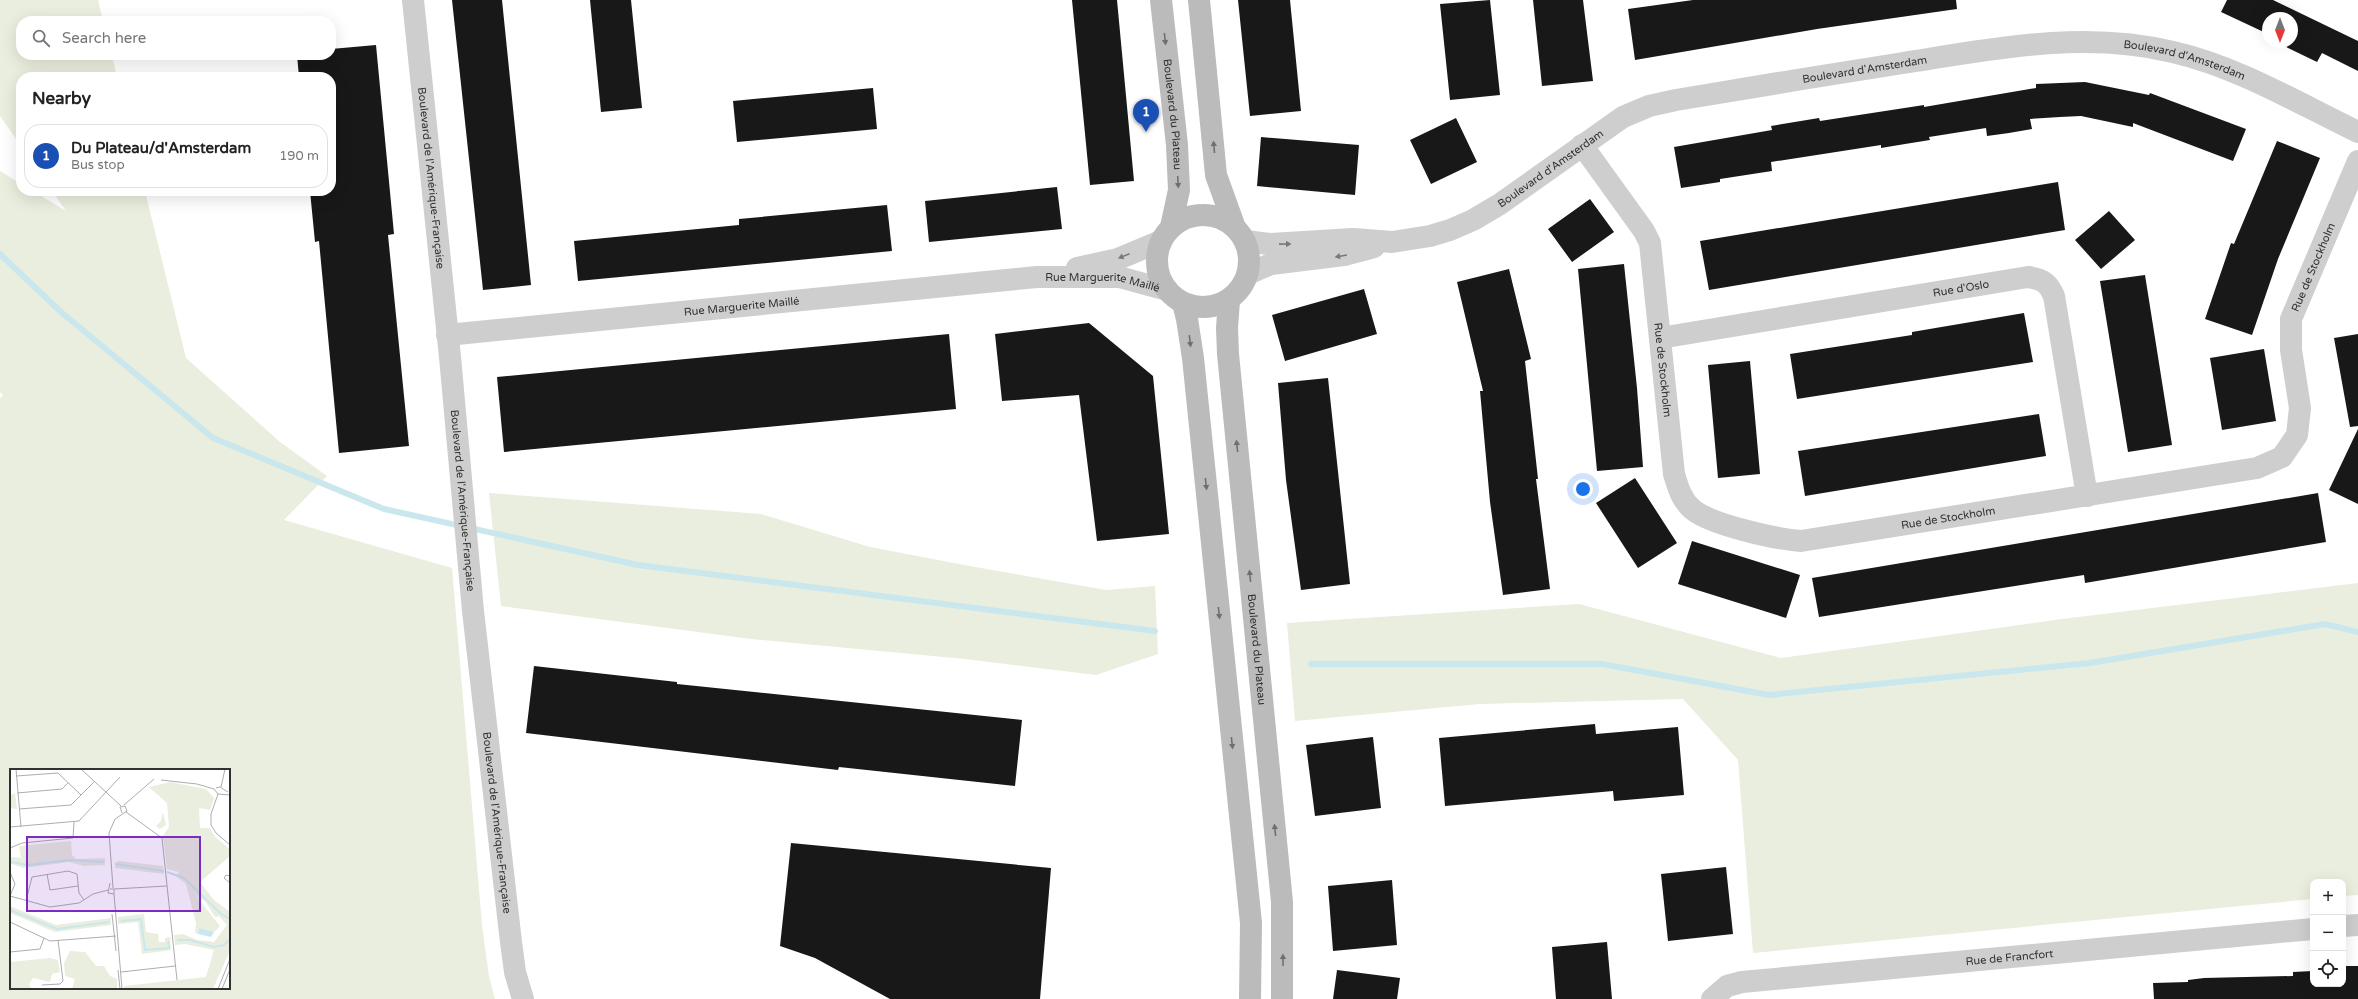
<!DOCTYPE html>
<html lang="en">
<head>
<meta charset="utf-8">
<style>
  :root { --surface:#fff; --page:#f6f6f6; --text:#222; --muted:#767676; --line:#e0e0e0; --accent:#7c3aed }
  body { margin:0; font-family:"Varela Round",sans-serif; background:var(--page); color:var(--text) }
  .controls { position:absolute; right:12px; bottom:12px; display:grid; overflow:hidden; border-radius:8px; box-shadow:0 4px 16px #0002 }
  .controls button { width:36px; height:36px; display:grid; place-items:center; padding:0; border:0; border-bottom:1px solid var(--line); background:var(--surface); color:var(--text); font:20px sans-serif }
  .compass { position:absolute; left:2262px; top:12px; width:36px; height:36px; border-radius:50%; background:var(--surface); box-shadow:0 4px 16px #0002; rotate:180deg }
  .you { position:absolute; left:1583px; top:489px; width:14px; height:14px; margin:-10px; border:3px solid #fff; border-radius:50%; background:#1a73e8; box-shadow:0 0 0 6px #1a73e833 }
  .badge { display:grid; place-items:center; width:26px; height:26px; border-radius:50%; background:var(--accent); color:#fff; font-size:13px; font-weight:700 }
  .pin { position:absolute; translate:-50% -33px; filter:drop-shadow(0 1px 2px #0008) }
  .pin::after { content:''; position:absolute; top:21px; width:14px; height:12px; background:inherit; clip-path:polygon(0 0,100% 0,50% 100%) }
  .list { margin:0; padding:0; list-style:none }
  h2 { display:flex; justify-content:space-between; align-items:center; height:52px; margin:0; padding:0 16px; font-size:17px }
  h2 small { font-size:13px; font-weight:400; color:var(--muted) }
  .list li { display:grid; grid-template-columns:26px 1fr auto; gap:12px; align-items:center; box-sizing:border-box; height:64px; margin:0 8px 8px; padding:0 8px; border:1px solid var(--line); border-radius:16px }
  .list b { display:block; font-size:15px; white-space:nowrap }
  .list p { margin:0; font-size:13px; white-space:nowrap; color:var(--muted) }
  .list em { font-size:13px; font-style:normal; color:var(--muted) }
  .icon { flex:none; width:22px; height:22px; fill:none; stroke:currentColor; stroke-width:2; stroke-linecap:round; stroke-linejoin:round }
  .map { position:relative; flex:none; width:2358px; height:999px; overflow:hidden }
  .search { position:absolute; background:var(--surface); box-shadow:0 4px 16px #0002; left:16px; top:16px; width:320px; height:44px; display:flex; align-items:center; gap:10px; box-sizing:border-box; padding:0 14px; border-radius:16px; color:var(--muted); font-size:15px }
  .panel { position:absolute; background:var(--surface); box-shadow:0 4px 16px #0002; left:16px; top:72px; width:320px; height:124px; border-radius:16px }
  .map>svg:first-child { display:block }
  .green { fill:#e9eede; fill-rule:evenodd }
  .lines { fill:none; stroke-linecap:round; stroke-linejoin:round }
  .stream { stroke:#cae7ee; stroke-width:6 }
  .building { fill:#181818 }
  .minor { stroke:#cecece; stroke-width:22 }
  .tertiary { stroke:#cecece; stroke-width:22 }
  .secondary { stroke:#bbb; stroke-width:22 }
  .oneway { fill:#6f6f6f }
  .oneway2 { fill:#787878 }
  .labels { text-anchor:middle; stroke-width:4; stroke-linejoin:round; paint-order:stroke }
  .street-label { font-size:11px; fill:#313131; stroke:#fff }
  .inset-river { fill:none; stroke:#cae7ee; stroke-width:2 }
  .inset-road { fill:none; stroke:#adadad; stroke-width:1 }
  .view { fill:#7b2cbf; fill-opacity:0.15; stroke:#7b2cbf; stroke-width:2 }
  .inset-edge { fill:none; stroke:#313131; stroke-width:2 }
</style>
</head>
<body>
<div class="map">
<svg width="2358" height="999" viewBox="0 0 2358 999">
  <rect width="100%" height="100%" fill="#fff"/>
  <path class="green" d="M0 0H98L103 21H21V55H112L117 77H21V146L0 116Z
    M0 171 21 184V191H33L66 211 52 191H145L186 358 280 442 327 476 284 520 452 568 482 925 489 976 495 999H0V398L3 396 0 392ZM11 770H229V988H11Z
    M489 493 761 514 870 547 975 567 1106 590 1155 586 1158 654 1096 675 965 659 751 639 501 606Z
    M2358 583V895L2343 896V882H2313V899L1753 953 1738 760 1683 699 1480 704 1295 721 1287 623 1579 604 1781 658 2062 619Z"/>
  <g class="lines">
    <path class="stream" d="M0 254 61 312 213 438 384 509 638 565 1155 631
      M1311 664H1602L1769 695 2090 663 2325 624 2358 632"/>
  </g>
  <path class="building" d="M452 0H502L531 285 483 290Z
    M590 0H631L642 108 601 112Z
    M1072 0H1117L1134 181 1090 185Z
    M1238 0H1290L1301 111 1250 116Z
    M1490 0 1500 95 1450 100 1440 4Z
    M1533 0H1583L1593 81 1542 86Z
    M1693 0H1956L1957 9 1817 29 1635 60 1628 9Z
    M2227 0H2273L2358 41V71L2322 53 2317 62 2276 42H2292V18H2268V34L2221 12Z
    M376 45 394 234 388 235 409 446 339 453 319 241 315 242 310 191H331V77H299L297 55H331V49Z
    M2085 82 2149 95 2150 93 2246 129 2233 161 2133 123V127L2081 116 2060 117 2030 119 2032 129 2009 133 1987 136 1986 128 1929 137 1930 140 1905 144 1881 148V145L1771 162 1772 171 1720 179V182L1681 188 1674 147 1772 130 1771 126 1819 118 1820 121 1924 105V107L2036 88V84Z
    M873 88 877 129 737 142 733 101Z
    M1456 118 1477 162 1431 184 1410 140Z
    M1261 137 1359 145 1355 195 1257 186Z
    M2277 141 2320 158 2278 259 2252 335 2205 319 2231 243 2234 244Z
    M2058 182 2065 230 1709 290 1700 241Z
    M1057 187 1062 229 929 242 925 201Z
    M1590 199 1614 232 1572 262 1548 229Z
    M887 205 892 251 578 281 574 241 739 225V219Z
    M2109 211 2135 240 2101 269 2075 240Z
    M1624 264 1637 388 1643 467 1597 471 1578 269Z
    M1509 269 1531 359 1525 361 1538 479H1536L1550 589 1503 595 1490 502 1480 391H1483L1457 282Z
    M2145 275 2172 445 2128 452 2100 281Z
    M1364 289 1377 334 1285 361 1272 315Z
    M2024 313 2033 362 1797 399 1790 354 1912 335V332Z
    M1089 323 1153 376 1169 534 1097 541 1079 395 1002 401 995 334Z
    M949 334 956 409 504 452 497 377Z
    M2358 334V426L2350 427 2334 338Z
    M2264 349 2276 421 2222 430 2210 358Z
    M1750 361 1760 474 1718 478 1708 365Z
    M1328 378 1350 584 1301 590 1286 480 1278 383Z
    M2039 414 2046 456 1805 496 1798 451Z
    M2358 429V504L2329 490Z
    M1635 478 1677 543 1638 568 1596 503Z
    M2318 493 2326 542 2085 583 2084 575 1819 617 1812 578Z
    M1692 541 1800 575 1786 618 1678 584Z
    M534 666 677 682V684L1022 720 1015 786 839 767 838 770 526 733Z
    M1595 724 1596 734 1678 727 1684 795 1614 801 1613 791 1445 806 1439 738Z
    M1373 737 1381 808 1315 816 1306 745Z
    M791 843 1051 868 1040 999H890L815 958 780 946Z
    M1726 867 1733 934 1668 941 1661 874Z
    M1392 880 1397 945 1333 951 1328 886Z
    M1607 942 1612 999H1556L1552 947Z
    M2343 966H2358V999H2154L2153 983 2188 982V980L2204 978 2293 976V972L2313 971V984H2343Z
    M1337 970 1400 978 1397 999H1333Z"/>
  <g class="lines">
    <g class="minor">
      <path id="s1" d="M1582 145 1644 231 1650 243 1674 474C1678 487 1681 499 1692 509 1711 525 1776 539 1801 541L2257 468 2282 457 2297 435 2300 408 2291 350V319L2358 161"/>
      <path id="s2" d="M1660 338 2028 277C2043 279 2048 283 2054 296L2087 496"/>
      <path d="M2343 926 2358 925"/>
      <path id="s3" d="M1712 999 1727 986 1742 982 2313 929"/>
    </g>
    <g class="tertiary">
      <path id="s4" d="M413 0 450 357 473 611 511 942 515 972 523 999"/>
      <path id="s5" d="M1246 241 1269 244 1353 239 1392 242 1430 236 1450 230 1473 220 1500 204 1623 117 1649 106 1676 100C1752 87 1827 75 1903 63 1992 49 2083 30 2173 52 2238 67 2298 103 2358 132"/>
      <path d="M1077 268 1118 259 1161 241"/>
      <path d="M1248 274 1271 264 1344 255 1374 247"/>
      <path id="s6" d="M447 335 1037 277H1119L1167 290"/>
    </g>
    <g class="secondary">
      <path id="s7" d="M1161 0 1177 145 1179 190 1171 227"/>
      <path d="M1199 0 1216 175 1234 225"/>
      <circle cx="1203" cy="261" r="46"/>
      <path id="s8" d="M1229 300 1227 328 1228 354 1282 902V999"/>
      <path d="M1183 303 1187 319 1193 358 1251 923 1250 999"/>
    </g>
  </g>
  <defs><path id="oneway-solid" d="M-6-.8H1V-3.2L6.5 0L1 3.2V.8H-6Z"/></defs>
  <g class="oneway">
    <use href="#oneway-solid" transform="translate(1165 39) rotate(84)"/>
    <use href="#oneway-solid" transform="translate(1214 147) rotate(-95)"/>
    <use href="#oneway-solid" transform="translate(1178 182) rotate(87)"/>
    <use href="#oneway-solid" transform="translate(1190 341) rotate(83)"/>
    <use href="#oneway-solid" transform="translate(1237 446) rotate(-96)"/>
    <use href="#oneway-solid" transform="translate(1206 484) rotate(84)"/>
    <use href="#oneway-solid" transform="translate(1250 576) rotate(-96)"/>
    <use href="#oneway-solid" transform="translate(1219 613) rotate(84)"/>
    <use href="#oneway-solid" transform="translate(1232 743) rotate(84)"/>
    <use href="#oneway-solid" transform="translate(1275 830) rotate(-96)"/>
    <use href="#oneway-solid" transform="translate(1283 960) rotate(-91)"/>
  </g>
  <g class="oneway2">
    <use href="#oneway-solid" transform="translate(1285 244) rotate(-1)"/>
    <use href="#oneway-solid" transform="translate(1124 256) rotate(158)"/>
    <use href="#oneway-solid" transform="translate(1341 256) rotate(170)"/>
  </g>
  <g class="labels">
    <g class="street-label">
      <text dy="4" stroke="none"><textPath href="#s5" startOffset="984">Boulevard d'Amsterdam</textPath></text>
      <text dy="4" stroke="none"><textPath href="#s5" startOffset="660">Boulevard d'Amsterdam</textPath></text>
      <text dy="4" stroke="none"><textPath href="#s7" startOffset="115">Boulevard du Plateau</textPath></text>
      <text dy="4" stroke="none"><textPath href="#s5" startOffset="324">Boulevard d'Amsterdam</textPath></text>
      <text dy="4" stroke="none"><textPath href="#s4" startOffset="179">Boulevard de l'Amérique-Française</textPath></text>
      <text dy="4" stroke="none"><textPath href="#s1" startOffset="1195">Rue de Stockholm</textPath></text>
      <text dy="4" stroke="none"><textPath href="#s6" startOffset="659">Rue Marguerite Maillé</textPath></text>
      <text dy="4" stroke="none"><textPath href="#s2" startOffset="305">Rue d'Oslo</textPath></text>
      <text dy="4" stroke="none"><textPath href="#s6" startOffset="296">Rue Marguerite Maillé</textPath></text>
      <text dy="4" stroke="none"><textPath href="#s1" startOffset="247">Rue de Stockholm</textPath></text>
      <text dy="4" stroke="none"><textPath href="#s4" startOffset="503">Boulevard de l'Amérique-Française</textPath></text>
      <text dy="4" stroke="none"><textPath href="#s1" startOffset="655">Rue de Stockholm</textPath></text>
      <text dy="4" stroke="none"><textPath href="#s8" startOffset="351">Boulevard du Plateau</textPath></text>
      <text dy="4" stroke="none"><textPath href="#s4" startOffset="827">Boulevard de l'Amérique-Française</textPath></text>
      <text dy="4" stroke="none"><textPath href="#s3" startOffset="304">Rue de Francfort</textPath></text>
    </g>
  </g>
  <g transform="translate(10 769)">
    <rect width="220" height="220" fill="#fff"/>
    <path d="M160 13 196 20 204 29 200 41 189 39 190 59H200L205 68 220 80V87L190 113 204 131 220 143V181L203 220H114V217L196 208 204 181 175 175 165 176 164 166 173 165 187 171 204 173 217 156 209 147 205 148 195 132 186 127 210 157 204 163 189 159 188 165 185 164 186 154 176 115 166 107 169 103 157 100 153 67 159 58 157 34 139 18ZM5 24 7 40 1 39 0 49V26ZM153 43 156 56 150 60 146 57 151 52ZM61 72 62 86 66 90 95 89V96L74 97 59 93 13 99 0 94V89L3 88 11 89 9 77ZM109 92 153 97 154 105 105 99V94ZM0 137 46 156 101 149V156L45 163 0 144ZM134 145 136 163 148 165 149 173H155V175V169L160 168 161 181 132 185 128 153 108 155V148ZM60 182 75 183 86 197H94L100 207 107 210V220H62L65 210 55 207 54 194ZM40 189 48 191 50 203 42 205 40 213 23 209 19 215 21 220H0V193Z" fill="#e9eede"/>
    <path d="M189 159 204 163 201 168 188 165Z" fill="#cae7ee"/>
    <path class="inset-river" d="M0 93 19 96 60 91 94 93M105 95 154 102M157 103 174 109 211 145 220 150M0 141 47 160 99 153M111 152 131 150 135 181 159 179 158 172M167 171H180L204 178 214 176 220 170"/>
    <path class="inset-road" d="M6 0 11 58M71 0 111 37M6 7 48 4 71 26M151 11 187 15 204 20 208 25 220 26M211 18 215 0M206 19 210 18 218 23M7 24 52 20 58 14M208 25 201 45V56L206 64 220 76M114 36 144 10M9 40 61 36 84 13M116 43 152 69 167 211M0 58 69 52 110 8M0 79 12 74 63 69 64 53M0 103 5 115 0 127M37 105 40 121 68 117M220 107 216 106 214 109 220 114M100 114 98 124 104 125V120H100M103 119 99 64 105 50 117 42 115 37 110 38 112 44M104 120 157 117M104 125 112 220M0 127 40 138 69 134 83 125 98 121M16 132 22 108 58 102 67 105 69 124 74 131M102 145 106 182M0 153 40 172 106 167M0 183 30 180 34 169M108 201 110 220M111 203 165 197M32 216 50 215 53 212 48 171M208 220 220 190M212 220 220 200"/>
    <path class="view" d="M17 68H190V142H17Z"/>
    <rect width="220" height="220" class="inset-edge"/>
  </g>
</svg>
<div class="controls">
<button>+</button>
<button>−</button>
<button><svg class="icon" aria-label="locate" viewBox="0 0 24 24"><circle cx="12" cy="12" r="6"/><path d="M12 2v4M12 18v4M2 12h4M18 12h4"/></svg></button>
</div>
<svg class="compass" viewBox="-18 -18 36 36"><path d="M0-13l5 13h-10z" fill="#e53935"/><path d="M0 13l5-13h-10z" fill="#767676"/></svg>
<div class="you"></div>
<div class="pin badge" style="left:1146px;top:132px;background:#1a4fb4">1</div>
<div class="search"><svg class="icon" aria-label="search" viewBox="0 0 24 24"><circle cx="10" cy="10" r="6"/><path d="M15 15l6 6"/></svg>Search here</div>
<section class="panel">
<h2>Nearby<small></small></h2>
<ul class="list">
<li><span class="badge" style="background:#1a4fb4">1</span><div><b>Du Plateau/d'Amsterdam</b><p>Bus stop</p></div><em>190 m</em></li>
</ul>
</section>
</div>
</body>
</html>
